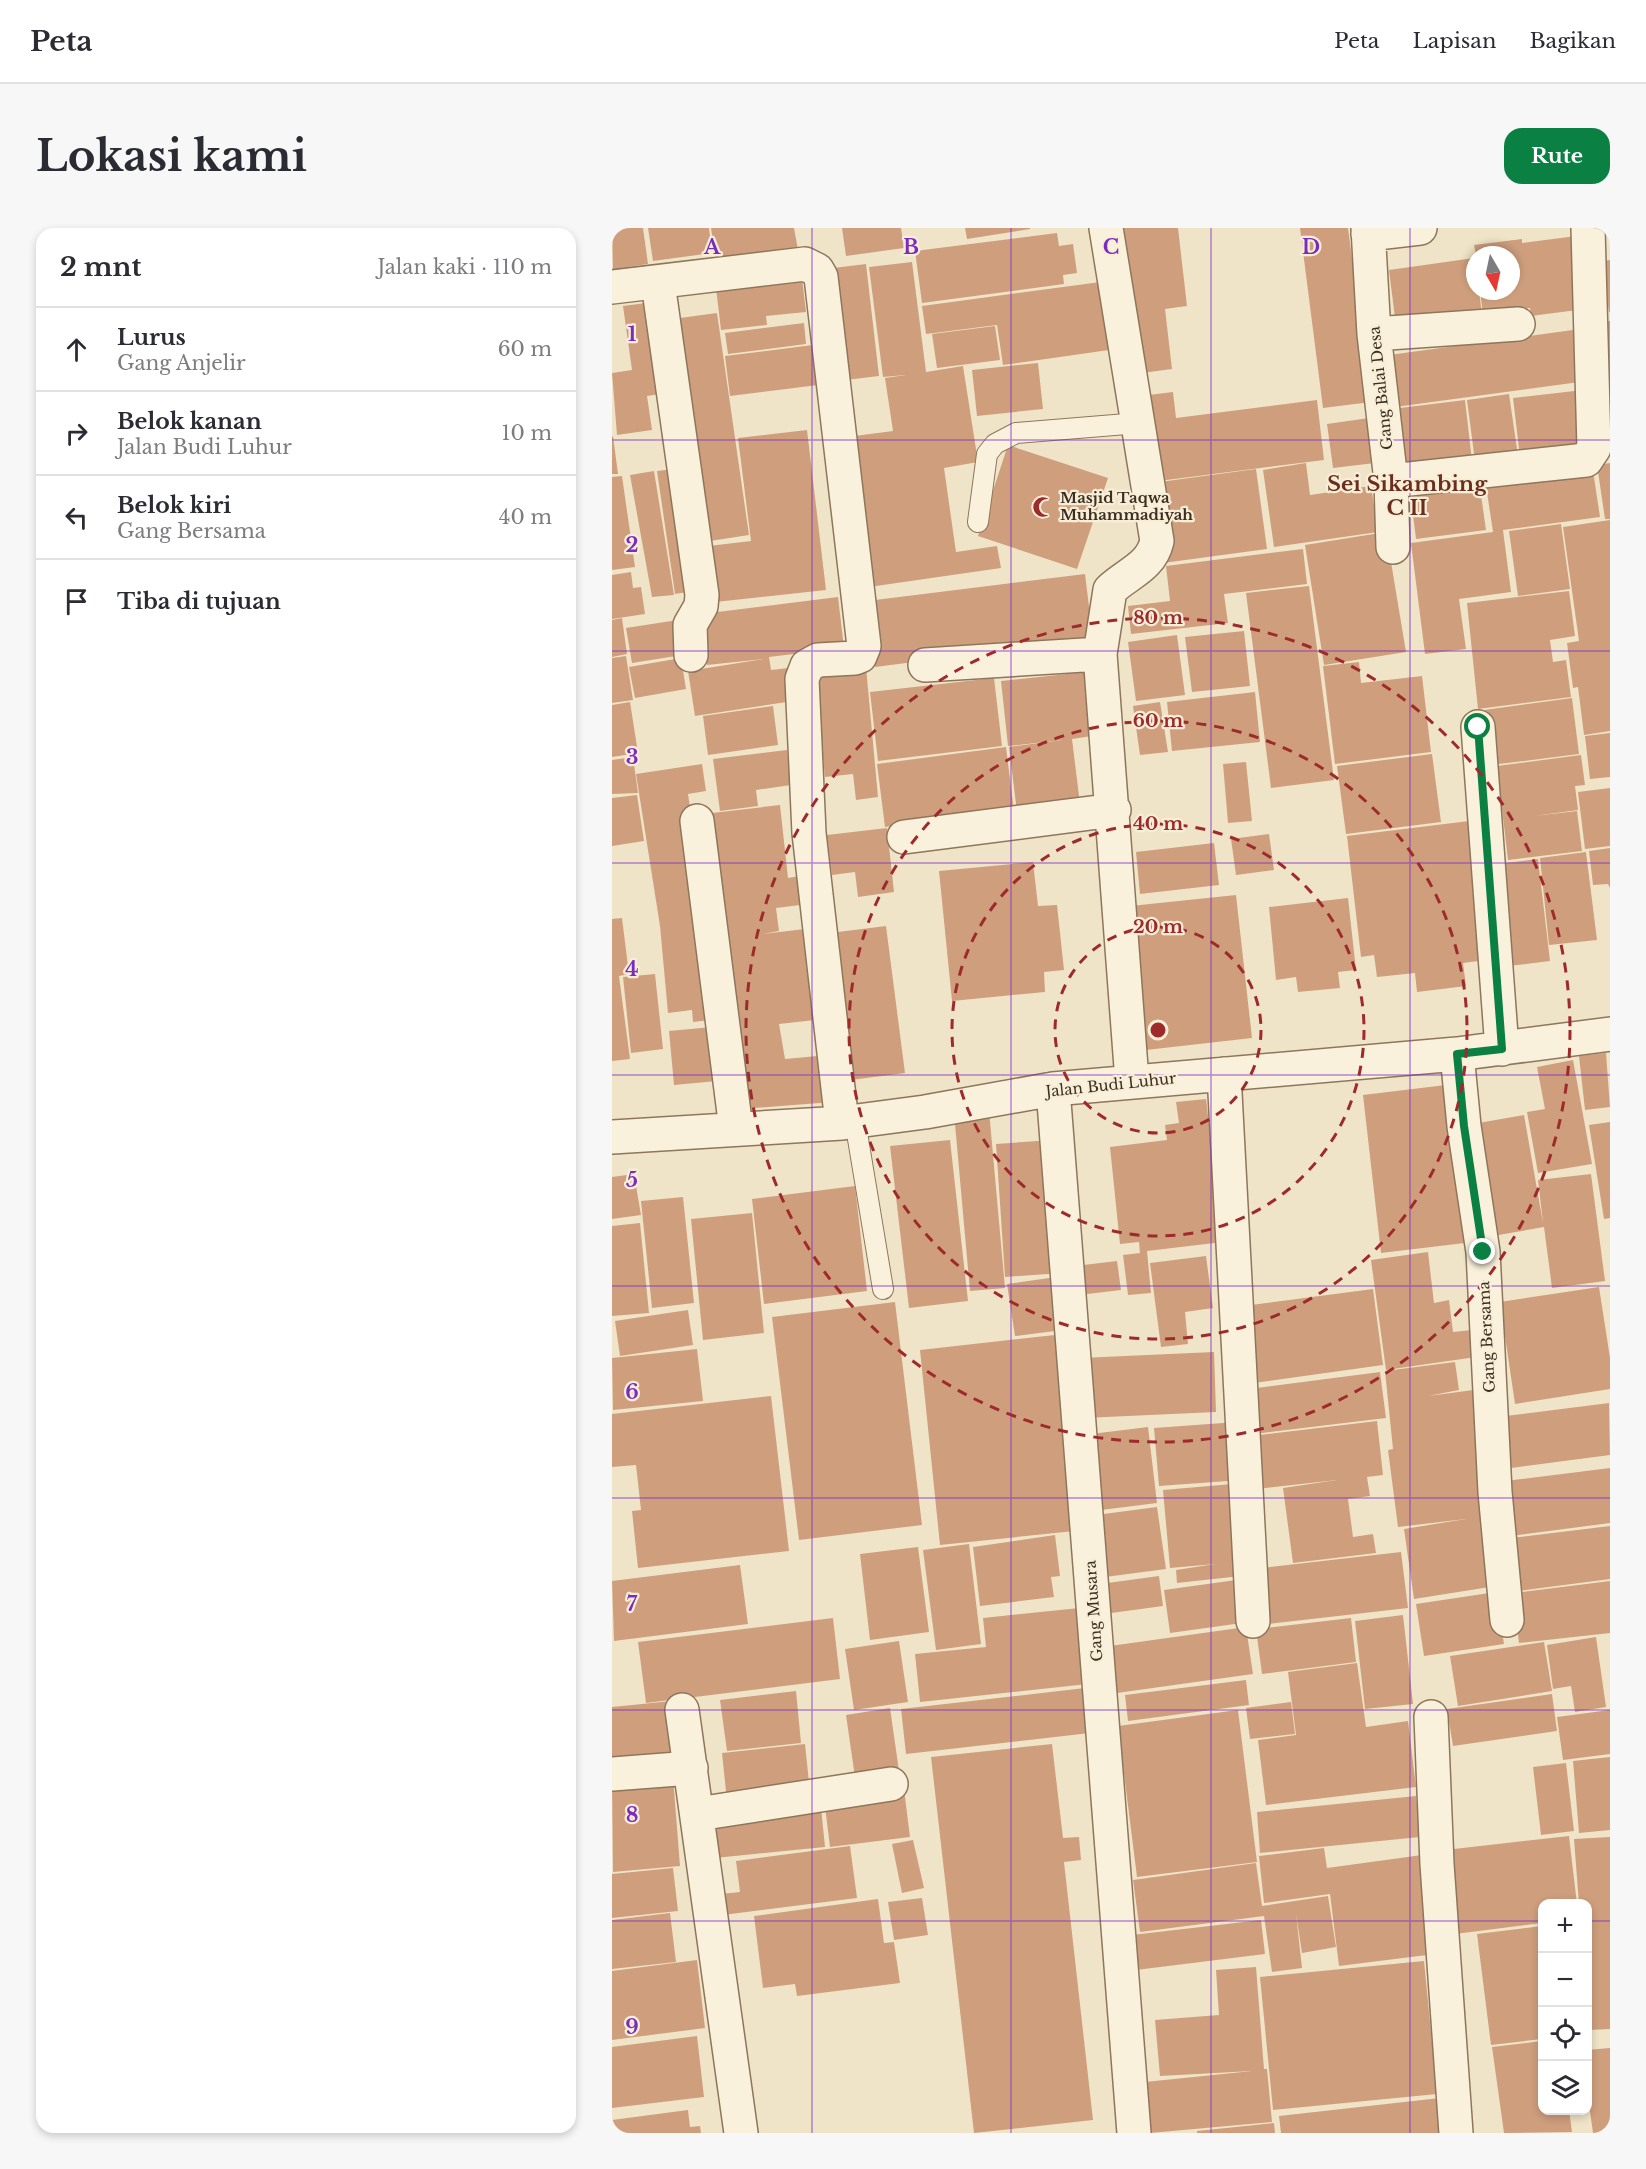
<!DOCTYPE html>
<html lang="id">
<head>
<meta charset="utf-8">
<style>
  :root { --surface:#fff; --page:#f7f7f7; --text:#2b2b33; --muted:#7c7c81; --line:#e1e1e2; --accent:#0b8043 }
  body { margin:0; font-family:"Libre Baskerville",serif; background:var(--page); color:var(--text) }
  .controls { position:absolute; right:18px; bottom:18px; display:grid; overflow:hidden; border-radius:12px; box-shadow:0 3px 9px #0003 }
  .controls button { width:54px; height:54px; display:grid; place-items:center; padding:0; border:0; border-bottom:2px solid var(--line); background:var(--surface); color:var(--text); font:30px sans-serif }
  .compass { position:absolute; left:854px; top:18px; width:54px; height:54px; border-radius:50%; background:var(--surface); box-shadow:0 3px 9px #0003; rotate:171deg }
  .stop { position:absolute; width:18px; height:18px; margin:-14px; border:4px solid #0b8043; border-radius:50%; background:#fff }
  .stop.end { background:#0b8043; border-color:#fff; box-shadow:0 2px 6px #0008 }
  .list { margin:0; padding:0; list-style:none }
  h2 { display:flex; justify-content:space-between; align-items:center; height:78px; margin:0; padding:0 24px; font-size:26px }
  h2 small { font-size:20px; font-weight:400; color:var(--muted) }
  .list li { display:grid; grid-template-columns:39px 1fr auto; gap:18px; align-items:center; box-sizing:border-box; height:84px; padding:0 24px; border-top:2px solid var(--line) }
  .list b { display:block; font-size:22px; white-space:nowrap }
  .list p { margin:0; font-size:20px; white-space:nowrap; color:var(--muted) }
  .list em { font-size:20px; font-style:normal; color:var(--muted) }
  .icon { flex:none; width:33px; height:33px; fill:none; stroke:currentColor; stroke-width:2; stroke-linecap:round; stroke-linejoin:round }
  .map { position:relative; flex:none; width:998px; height:1905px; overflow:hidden; border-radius:18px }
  header { display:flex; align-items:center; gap:36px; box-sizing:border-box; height:84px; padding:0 30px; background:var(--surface); border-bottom:2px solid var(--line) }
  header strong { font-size:28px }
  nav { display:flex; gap:33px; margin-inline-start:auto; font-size:21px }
  .intro { display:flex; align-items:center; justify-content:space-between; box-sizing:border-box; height:144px; padding:0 36px }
  h1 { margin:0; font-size:42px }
  .button { padding:15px 27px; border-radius:18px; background:var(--accent); color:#fff; font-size:21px; font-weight:700 }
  main { display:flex; gap:36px; padding:0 36px }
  aside { flex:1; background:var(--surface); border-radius:18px; box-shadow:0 3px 9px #0003 }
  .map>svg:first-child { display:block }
  .building { fill:#cf9f7d }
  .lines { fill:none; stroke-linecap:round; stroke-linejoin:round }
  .service-casing { stroke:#8d765c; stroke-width:22 }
  .minor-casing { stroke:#8d765c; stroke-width:36 }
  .service { stroke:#faf1dc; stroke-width:20 }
  .minor { stroke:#faf1dc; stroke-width:33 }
  .route { stroke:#0b8043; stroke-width:8 }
  .grid { fill:none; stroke:#7b2cbf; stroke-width:1.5; stroke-opacity:0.55 }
  .ring { fill:none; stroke:#9e2a2b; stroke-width:3; stroke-dasharray:10 8 }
  .labels { text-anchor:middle; stroke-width:4.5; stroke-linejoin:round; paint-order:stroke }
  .street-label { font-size:15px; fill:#3d2e20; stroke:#f7eed8 }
  .poi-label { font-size:15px; font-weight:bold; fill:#3d2e20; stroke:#f7eed8; text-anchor:start }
  .district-label { font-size:21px; font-weight:bold; fill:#6b2e1e; stroke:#f7eed8 }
  .grid-label { font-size:20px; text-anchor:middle; font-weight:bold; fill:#7b2cbf; stroke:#f7eed8; stroke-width:4.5; stroke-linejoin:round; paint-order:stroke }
  .centre { fill:#9e2a2b; stroke:#f7eed8; stroke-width:3 }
  .ring-label { font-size:18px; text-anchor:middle; font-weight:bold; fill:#9e2a2b; stroke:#f7eed8; stroke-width:4.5; stroke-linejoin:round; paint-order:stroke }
</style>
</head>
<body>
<header>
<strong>Peta</strong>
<nav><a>Peta</a><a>Lapisan</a><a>Bagikan</a></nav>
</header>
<div class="intro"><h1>Lokasi kami</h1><a class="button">Rute</a></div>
<main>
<aside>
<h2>2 mnt<small>Jalan kaki · 110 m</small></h2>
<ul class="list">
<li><svg class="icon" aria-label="ahead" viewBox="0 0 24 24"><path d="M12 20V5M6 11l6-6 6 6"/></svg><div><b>Lurus</b><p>Gang Anjelir</p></div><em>60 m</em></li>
<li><svg class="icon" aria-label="right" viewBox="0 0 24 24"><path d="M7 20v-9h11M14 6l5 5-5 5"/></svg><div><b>Belok kanan</b><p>Jalan Budi Luhur</p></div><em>10 m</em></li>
<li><svg class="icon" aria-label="left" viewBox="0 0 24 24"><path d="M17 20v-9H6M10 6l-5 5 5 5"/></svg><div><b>Belok kiri</b><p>Gang Bersama</p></div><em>40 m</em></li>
<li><svg class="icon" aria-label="arrive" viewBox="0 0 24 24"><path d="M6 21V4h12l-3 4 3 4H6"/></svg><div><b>Tiba di tujuan</b></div></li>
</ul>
</aside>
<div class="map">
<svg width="998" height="1905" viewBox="0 0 998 1905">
  <rect width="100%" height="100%" fill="#f0e4c8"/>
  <path class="building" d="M0 0H31L36 36 1 41Z
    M36 0H97L100 25 41 33Z
    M99 0H182L187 27 105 39Z
    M230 0H289L292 20 234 28Z
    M353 0H418V1L355 11Z
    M512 0H566L575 78 553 81 560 141 530 145Z
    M688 0H736L759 174 711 180Z
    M445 5 447 18 461 16 465 45 451 47 452 56 310 75 303 23Z
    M964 8 973 81 919 88 918 80 871 86 868 63H899V27H864L862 17 910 11V15Z
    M862 30 863 63H867L870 87 784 98 777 42Z
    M998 32V84H997L990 33Z
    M300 34 314 144 351 138 366 234 332 240 344 324 385 318 389 340 257 359 235 209 281 203 273 150 294 147 271 149 257 39Z
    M254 36 267 148 226 153 213 41Z
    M190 50 194 84 154 88 155 97 109 102 104 60Z
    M496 53 504 121 391 137 385 97 314 106 310 78Z
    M42 74 55 165 35 168 40 202 5 207 0 145 20 142 11 78Z
    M105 85 137 307 85 315 53 92Z
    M998 93V228L995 229 986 94Z
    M192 95 194 116 116 126 113 105Z
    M383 98 388 132 325 140 320 106Z
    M968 101 975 153 776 180 770 128Z
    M201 117 206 157 118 168 113 128Z
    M426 135 431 181 365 188 360 142Z
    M971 162 977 220 908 229 901 170Z
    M561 164 564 190 705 172 712 232 539 254 528 168Z
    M897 166 906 228 863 233 855 172Z
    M853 172 860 233 787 242 780 181Z
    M757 190 763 235 721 240 715 196Z
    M195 202 214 362 94 375 88 319 139 313 126 210Z
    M1 208 6 246H0V209Z
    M396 217 496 250 465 341 366 308Z
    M694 235 698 267 759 258 766 304 662 319 651 242Z
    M998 235V291H993L985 237Z
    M980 236 988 289 891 302 899 364 847 371 854 421 813 426 799 315 881 304 873 251Z
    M70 240 88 362 63 366 45 243Z
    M644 241 655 321 551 335 540 255Z
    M42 243 62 367 40 369 18 247Z
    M10 248 23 339 0 342V249Z
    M867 253 874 302 804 311 798 263Z
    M998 292V503L972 507 966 459 961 460 955 415 967 413 951 299Z
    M949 296 958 361 906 368 897 303Z
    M774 304 794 424 712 437 693 317Z
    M691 321 695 356 612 366 616 395 519 406 516 378 558 373 554 338Z
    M19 344 21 360 29 359 33 386 0 391V347Z
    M473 346 481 411 263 439 255 373Z
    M697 358 722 552 659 560 634 365Z
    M957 363 963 408 938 412 941 434 954 432 959 469 866 481 855 375Z
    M226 369 232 420 157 429 159 442 176 440 181 473 83 488 76 443 152 431 95 437 89 386Z
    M10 390 15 426 0 429V392Z
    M72 391 77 426 20 435 14 400Z
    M632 403 638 458 580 464 573 409Z
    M565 407 573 467 524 473 516 414Z
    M14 428 21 472 0 475V430Z
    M69 430 74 461 23 470 17 439Z
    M747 434 749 455 810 448 819 524 723 536 711 438Z
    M254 439 266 569 244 572 241 546 213 549 202 443Z
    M473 444 480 508 460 511 468 576 405 584 397 519 451 512 396 518 389 453Z
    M382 450 390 518 266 533 258 464Z
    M643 464 648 514 560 523 555 474Z
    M960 470 967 526 879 537 872 482Z
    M18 474 26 525 0 529V477Z
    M548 474 556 524 528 527 521 478Z
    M161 478 166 517 96 527 91 488Z
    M998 505V549L978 551 973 508Z
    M394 519 402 583 273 599 265 536Z
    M175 522 179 557 144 562 146 578 108 583 101 531Z
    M820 526 829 594 734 606 725 538Z
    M969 527 973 557 963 558 966 582 922 588 965 583 970 623 896 632 885 538Z
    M21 529 26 565 0 566V532Z
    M634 534 640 593 616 595 611 536Z
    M90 536 94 563 76 566 95 691 107 791 81 794 80 782 56 785 48 698 24 546Z
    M998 560V618L973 621 966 564Z
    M25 567 32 613 0 618V570Z
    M168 577 176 650 193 647 196 676 164 680 167 703 151 706 201 700 212 791 167 796 173 831 216 827 220 874 129 881 100 585Z
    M857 593 874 732 851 735 854 758 805 764 803 745 765 749 762 727 749 729 735 608Z
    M275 600 282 664 246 669 243 644 220 647 215 607Z
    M657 606 662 642 624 647 619 611Z
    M602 615 607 657 528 666 524 624Z
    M998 620V660L996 656 981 657 977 623Z
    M974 624 985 712 937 717 928 630Z
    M926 631 938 733 897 738 885 636Z
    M421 634 426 678 445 677 452 742 432 744 433 764 340 773 327 643Z
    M624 667 640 810 525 823 509 679Z
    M736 670 744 742 726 744 728 760 686 764 684 749 664 752 657 679Z
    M10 690 17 746 7 748 18 831 0 833V691Z
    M274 698 293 845 239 852 218 705Z
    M43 746 51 821 19 825 11 749Z
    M100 799 105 853 62 857 57 803Z
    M994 825 998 879 973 882 967 828Z
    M961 832 980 936 926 945 915 884 933 881 925 839Z
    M842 856 861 1014 769 1025 751 867Z
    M594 871 611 1014 535 1023 539 1065 516 1067 511 1027 528 1025 527 1014 508 1016 498 919 555 912 553 897 567 895 564 874Z
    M377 882 393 1060 358 1063 342 885Z
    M912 887 931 995 926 952 979 946 993 1053 940 1060 932 999 875 1009 855 897Z
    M998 894V990L992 991 977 897Z
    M338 912 356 1073 297 1080 278 918Z
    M440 912 450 1045 393 1049 384 916Z
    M22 946 29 987 0 991V949Z
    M243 958 255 1063 152 1076 140 971Z
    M71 969 82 1075 40 1080 29 973Z
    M140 985 152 1105 91 1112 79 991Z
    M28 995 37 1085 0 1088V998Z
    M816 1024 822 1075 837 1072 841 1104 860 1102 864 1129 774 1142 759 1032Z
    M594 1028 601 1080 573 1084 576 1116 549 1119 538 1035Z
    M505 1033 509 1062 467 1067 463 1038Z
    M444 1049 451 1102 403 1108 395 1056Z
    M987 1059 998 1130V1161L903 1176 888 1074Z
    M761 1061 771 1137 642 1155 632 1078Z
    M283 1074 310 1297 187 1312 160 1089Z
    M76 1082 81 1117 8 1128 3 1093Z
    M452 1106 472 1302 328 1317 308 1122Z
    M85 1121 91 1173 1 1182 0 1130Z
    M602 1124 604 1184 472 1190 469 1130Z
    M843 1134 847 1162 816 1168 869 1161 884 1358 802 1371 792 1301 854 1291 786 1299 776 1222 781 1221 773 1143Z
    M768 1144 774 1190 642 1206 637 1161Z
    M159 1168 177 1323 26 1340 20 1283 29 1282 24 1237 0 1239V1186Z
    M997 1175 998 1227 892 1241 885 1189Z
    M765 1193 771 1247 755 1249 758 1268 736 1271 741 1309 761 1306 764 1325 681 1335 671 1260 725 1252 645 1261 639 1208Z
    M625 1194 630 1252 547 1258 542 1200Z
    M536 1199 545 1275 489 1282 479 1206Z
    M998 1240V1295L892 1309 885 1254Z
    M620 1256 629 1348 565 1355 564 1342 603 1336 558 1340 551 1262Z
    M545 1279 554 1341 493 1349 484 1287Z
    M998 1298V1351L898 1364 891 1311Z
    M443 1307 448 1348 439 1349 442 1369 368 1378 361 1319Z
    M357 1316 369 1416 324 1422 311 1322Z
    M306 1319 317 1404 258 1412 248 1326Z
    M789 1324 796 1380 656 1396 650 1340Z
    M128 1337 136 1396 2 1413 0 1353Z
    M547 1348 551 1378 492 1386 488 1356Z
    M624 1352 630 1395 558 1405 552 1362Z
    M998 1353V1405L907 1415 901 1365Z
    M884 1364 892 1416 812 1428 804 1376Z
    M477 1379 485 1455 308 1474 303 1426 374 1419 371 1390Z
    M791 1387 801 1476 753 1481 743 1393Z
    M221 1390 228 1451 34 1475 26 1414Z
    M739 1390 744 1434 650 1446 644 1401Z
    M634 1399 641 1446 505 1465 498 1418Z
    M984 1409 994 1479 963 1484 959 1458 941 1461 935 1417Z
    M287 1413 296 1474 242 1482 233 1421Z
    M932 1414 940 1463 846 1478 838 1428Z
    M745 1435 754 1499 796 1493 804 1559 654 1577 646 1512 684 1507 676 1444Z
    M634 1452 637 1477 516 1493 513 1467Z
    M473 1460 478 1505 294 1526 289 1481Z
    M184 1463 189 1515 115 1523 108 1472Z
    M940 1466 945 1503 841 1518 835 1481Z
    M60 1473 67 1534 0 1542V1479Z
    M679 1474 683 1506 638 1511 634 1480Z
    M278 1480 288 1550 244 1556 234 1487Z
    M626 1482 645 1634 525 1649 506 1498Z
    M998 1482V1526L951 1532 945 1489Z
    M193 1516 198 1564 115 1573 110 1525Z
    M440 1516 451 1610 467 1609 469 1632 452 1634 481 1892 362 1905 319 1529Z
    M998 1529V1602L967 1605 961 1533Z
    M954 1535 962 1603 929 1607 921 1539Z
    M61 1549 68 1638 1 1644 0 1555Z
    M292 1561 298 1609 218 1619 212 1570Z
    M804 1568 808 1609 648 1625 645 1584Z
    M209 1579 213 1619 103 1630 99 1591Z
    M957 1608 965 1676H930V1695L843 1706 833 1622Z
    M998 1609V1801L977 1802 975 1676H967L962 1611Z
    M301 1612 312 1660 290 1665 280 1616Z
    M238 1618 245 1670 111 1687 109 1666 128 1664 124 1633Z
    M712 1620 715 1640 810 1627 823 1726 727 1738 718 1666 652 1675 647 1628Z
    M644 1635 650 1678 716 1668 724 1719 690 1725 684 1686 690 1740 660 1744 652 1688 528 1704 521 1652Z
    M61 1640 66 1683 0 1690V1646Z
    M310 1670 316 1707 282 1712 276 1674Z
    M266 1671 272 1715 282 1714 288 1755 185 1768 183 1756 151 1760 142 1688Z
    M58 1685 64 1734 0 1741V1692Z
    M649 1692 653 1726 524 1742 520 1707Z
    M930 1698V1811L879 1817 865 1706Z
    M85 1732 93 1800 0 1812V1743Z
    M812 1733 825 1866 661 1882 648 1749Z
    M644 1739 652 1841H655L660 1894 538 1905 533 1854 640 1843 548 1848 543 1792 607 1787 604 1742Z
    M85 1808 92 1869 0 1880V1819Z
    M930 1813V1882H957L960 1904 892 1905 880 1819Z
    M998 1820V1905H981L975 1862V1822Z
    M828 1870 832 1905H669L667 1888Z
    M76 1882 78 1899 88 1898 89 1905H0V1892Z
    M662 1895 663 1905H585V1903Z"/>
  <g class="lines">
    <g class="service-casing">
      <path id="service" d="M366 294 375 226 383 216 404 205 527 195
        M243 893 271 1061"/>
    </g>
    <g class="minor-casing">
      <path id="minor" d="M494 0 545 313C539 339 516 345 498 362L488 426 520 853
        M756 0 762 106 779 253 781 319
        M756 6 808 0
        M46 55 90 367 89 378 78 397 79 427
        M0 59 193 36 205 42 209 49 252 418 248 428 243 430 206 432 195 438 190 451 197 605 230 895
        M762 106 906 96
        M779 253 974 232 982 220 976 0
        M313 437 488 426
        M866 499 890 821
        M85 593 124 901
        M292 609 502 582
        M845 826 852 898 871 1024 883 1264 895 1392
        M612 846 641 1393
        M441 861 522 1905
        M0 909 230 895 313 884 441 861 845 826 998 806
        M70 1482 129 1905
        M819 1489 825 1636 844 1905
        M0 1546 79 1540
        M86 1586 279 1556"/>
    </g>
    <use href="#service" class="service"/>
    <use href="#minor" class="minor"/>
  </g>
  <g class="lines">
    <path class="route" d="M866 499 890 821 845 826 852 898 871 1024"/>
  </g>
  <path class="grid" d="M200 0V1905M399 0V1905M599 0V1905M798 0V1905M0 212H998M0 423H998M0 635H998M0 847H998M0 1058H998M0 1270H998M0 1482H998M0 1693H930M975 1693H998"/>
  <g class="ring">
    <circle cx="546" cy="802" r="103"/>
    <circle cx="546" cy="802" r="206"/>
    <circle cx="546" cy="802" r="309"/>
    <circle cx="546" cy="802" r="412"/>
  </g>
  <defs>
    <g id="mosque-bare" transform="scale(1.62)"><path d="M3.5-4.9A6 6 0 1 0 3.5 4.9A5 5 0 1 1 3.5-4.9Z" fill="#9e2a2b" stroke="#f7eed8" stroke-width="2.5" paint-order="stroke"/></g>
  </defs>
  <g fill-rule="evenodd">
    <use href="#mosque-bare" x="431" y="279"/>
  </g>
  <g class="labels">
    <g class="street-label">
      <text transform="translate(769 160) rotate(-96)" y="5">Gang Balai Desa</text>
      <text transform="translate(499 857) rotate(-6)" y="5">Jalan Budi Luhur</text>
      <text transform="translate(875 1109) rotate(-93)" y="5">Gang Bersama</text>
      <text transform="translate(482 1383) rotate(-94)" y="5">Gang Musara</text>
    </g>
    <g class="poi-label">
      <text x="448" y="275">Masjid Taqwa<tspan x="448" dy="17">Muhammadiyah</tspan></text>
    </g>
    <g class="district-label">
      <text x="795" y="263">Sei Sikambing<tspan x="795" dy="24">C II</tspan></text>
    </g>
  </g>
  <g class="grid-label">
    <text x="100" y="26">A</text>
    <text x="299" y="26">B</text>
    <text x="499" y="26">C</text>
    <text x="699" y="26">D</text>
    <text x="20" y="113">1</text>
    <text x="20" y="324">2</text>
    <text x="20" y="536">3</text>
    <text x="20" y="748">4</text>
    <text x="20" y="959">5</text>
    <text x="20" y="1171">6</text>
    <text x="20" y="1383">7</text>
    <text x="20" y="1594">8</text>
    <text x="20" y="1806">9</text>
  </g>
  <circle cx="546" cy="802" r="9" class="centre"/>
  <g class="ring-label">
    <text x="546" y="396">80 m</text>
    <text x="546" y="499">60 m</text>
    <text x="546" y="602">40 m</text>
    <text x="546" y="705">20 m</text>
  </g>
</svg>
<div class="controls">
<button>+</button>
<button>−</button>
<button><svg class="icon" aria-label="locate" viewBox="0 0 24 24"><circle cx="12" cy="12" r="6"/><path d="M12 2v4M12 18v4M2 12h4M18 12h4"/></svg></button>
<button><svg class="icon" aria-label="layers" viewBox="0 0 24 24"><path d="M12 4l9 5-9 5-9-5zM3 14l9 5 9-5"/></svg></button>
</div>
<svg class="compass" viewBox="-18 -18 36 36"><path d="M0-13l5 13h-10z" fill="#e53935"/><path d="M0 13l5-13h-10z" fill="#7c7c81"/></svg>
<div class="stop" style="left:866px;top:499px"></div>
<div class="stop end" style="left:871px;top:1024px"></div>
</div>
</main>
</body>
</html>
